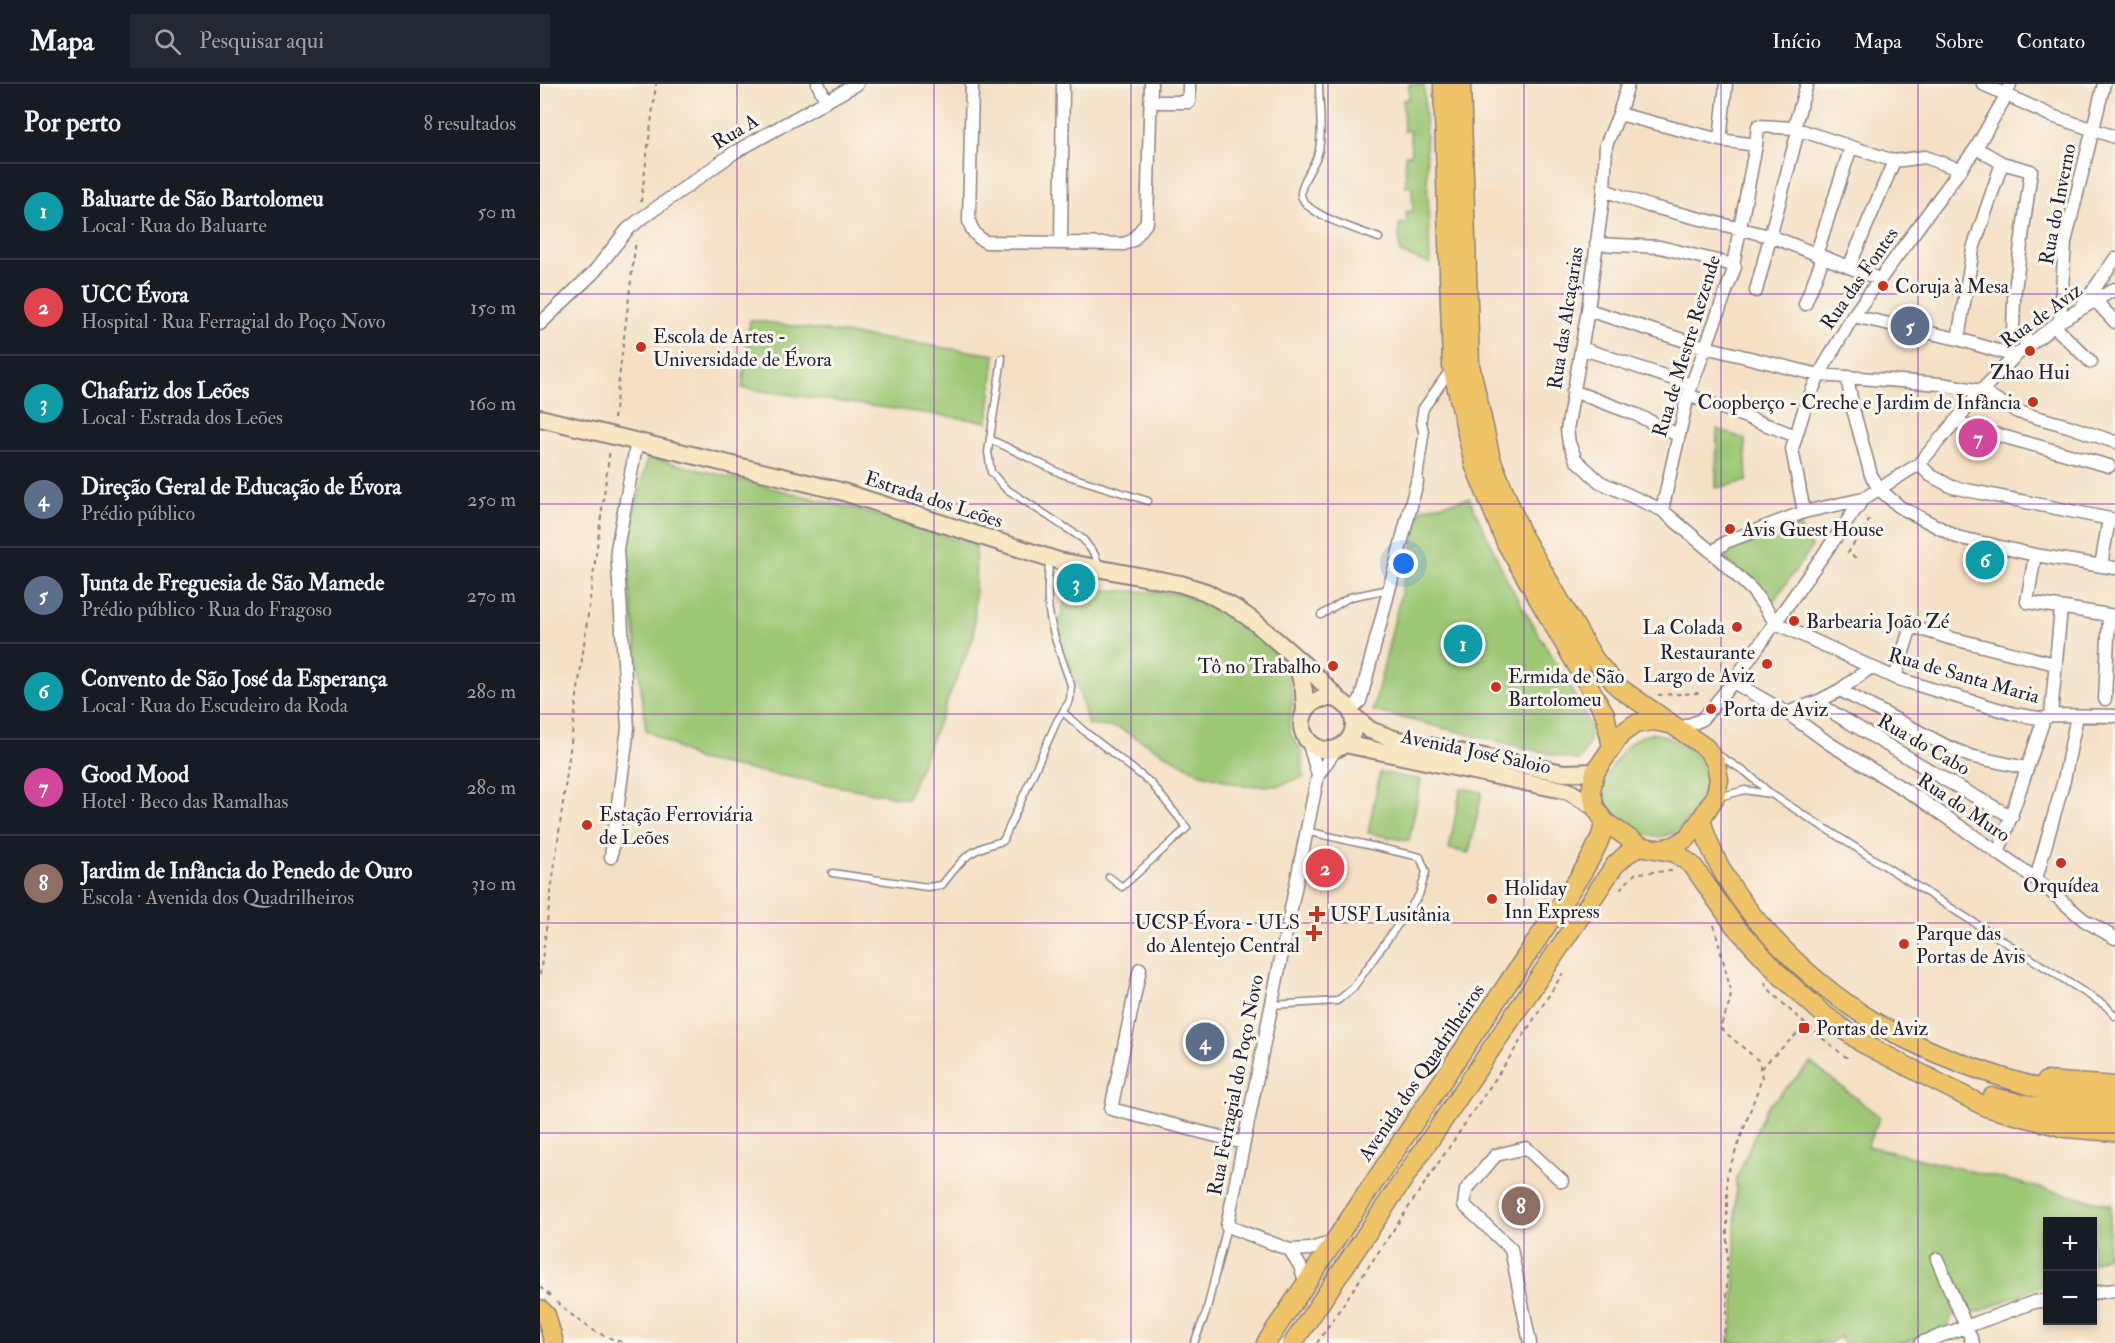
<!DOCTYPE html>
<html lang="pt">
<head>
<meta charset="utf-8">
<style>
  :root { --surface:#171b24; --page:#242831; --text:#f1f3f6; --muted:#9ea1a6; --line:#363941; --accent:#0f766e }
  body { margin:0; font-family:"IM FELL Double Pica",serif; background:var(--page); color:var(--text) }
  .controls { position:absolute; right:18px; bottom:18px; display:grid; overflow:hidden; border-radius:0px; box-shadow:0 3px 9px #0003 }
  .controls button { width:54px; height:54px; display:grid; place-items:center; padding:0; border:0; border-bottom:2px solid var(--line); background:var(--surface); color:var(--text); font:30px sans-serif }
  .you { position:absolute; left:864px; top:480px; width:21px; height:21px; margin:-15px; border:4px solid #fff; border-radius:50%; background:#1a73e8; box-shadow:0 0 0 9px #1a73e833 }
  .badge { display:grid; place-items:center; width:39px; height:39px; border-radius:50%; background:var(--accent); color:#fff; font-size:20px; font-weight:700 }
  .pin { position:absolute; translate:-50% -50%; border:3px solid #fff; box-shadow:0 2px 6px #0006 }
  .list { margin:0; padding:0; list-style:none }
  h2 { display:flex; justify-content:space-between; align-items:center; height:78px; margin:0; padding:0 24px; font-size:26px }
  h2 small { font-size:20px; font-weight:400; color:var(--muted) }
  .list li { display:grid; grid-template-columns:39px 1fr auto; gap:18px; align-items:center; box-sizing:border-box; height:96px; padding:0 24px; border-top:2px solid var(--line) }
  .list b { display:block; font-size:22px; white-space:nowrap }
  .list p { margin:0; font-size:20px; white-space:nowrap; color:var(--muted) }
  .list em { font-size:20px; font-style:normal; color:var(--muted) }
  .icon { flex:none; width:33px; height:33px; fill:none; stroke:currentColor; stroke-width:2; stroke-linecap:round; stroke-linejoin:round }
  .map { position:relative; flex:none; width:1575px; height:1259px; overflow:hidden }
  header { display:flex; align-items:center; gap:36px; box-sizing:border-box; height:84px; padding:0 30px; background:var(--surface); border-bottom:2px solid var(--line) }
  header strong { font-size:28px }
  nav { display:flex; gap:33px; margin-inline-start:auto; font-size:21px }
  .search { width:420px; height:54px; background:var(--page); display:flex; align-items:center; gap:15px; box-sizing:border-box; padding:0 21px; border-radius:0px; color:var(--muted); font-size:22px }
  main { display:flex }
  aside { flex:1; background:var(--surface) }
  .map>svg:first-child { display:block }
  .green { fill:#9cc774; stroke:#5f7458; stroke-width:1.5 }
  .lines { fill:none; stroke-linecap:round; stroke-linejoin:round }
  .service-casing { stroke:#8c8180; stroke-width:9 }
  .pedestrian-casing { stroke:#8c8180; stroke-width:12 }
  .minor-casing { stroke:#8c8180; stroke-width:15 }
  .secondary-casing { stroke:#8c8180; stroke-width:20 }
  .primary-casing { stroke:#8c8180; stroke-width:21 }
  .path { stroke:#8c8180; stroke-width:2; stroke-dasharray:4.5 4.5; stroke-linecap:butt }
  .service { stroke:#fff; stroke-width:6 }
  .pedestrian { stroke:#fff; stroke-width:9 }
  .minor { stroke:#fff; stroke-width:12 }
  .secondary { stroke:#f9e7c3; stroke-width:16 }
  .primary { stroke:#efc469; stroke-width:18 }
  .grid { fill:none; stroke:#7b2cbf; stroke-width:1.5; stroke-opacity:0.55 }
  .poi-dot { fill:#c8321e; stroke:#fbf7ec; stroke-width:2 }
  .labels { text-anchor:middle; stroke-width:6; stroke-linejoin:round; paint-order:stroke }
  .street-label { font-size:20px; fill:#22223b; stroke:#fbf7ec }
  .poi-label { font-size:20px; fill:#22223b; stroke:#fbf7ec; text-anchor:start }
</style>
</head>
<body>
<header>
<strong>Mapa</strong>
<div class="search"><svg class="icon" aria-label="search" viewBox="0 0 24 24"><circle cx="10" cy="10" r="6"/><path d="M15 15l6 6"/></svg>Pesquisar aqui</div>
<nav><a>Início</a><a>Mapa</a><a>Sobre</a><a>Contato</a></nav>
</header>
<main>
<aside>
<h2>Por perto<small>8 resultados</small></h2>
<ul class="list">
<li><span class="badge" style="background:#0f9aa8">1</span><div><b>Baluarte de São Bartolomeu</b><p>Local · Rua do Baluarte</p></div><em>50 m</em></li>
<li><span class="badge" style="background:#e0444e">2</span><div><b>UCC Évora</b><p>Hospital · Rua Ferragial do Poço Novo</p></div><em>150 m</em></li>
<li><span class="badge" style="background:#0f9aa8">3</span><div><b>Chafariz dos Leões</b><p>Local · Estrada dos Leões</p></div><em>160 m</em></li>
<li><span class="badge" style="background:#5c6f8a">4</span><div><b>Direção Geral de Educação de Évora</b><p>Prédio público</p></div><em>250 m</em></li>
<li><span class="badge" style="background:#5c6f8a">5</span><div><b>Junta de Freguesia de São Mamede</b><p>Prédio público · Rua do Fragoso</p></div><em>270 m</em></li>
<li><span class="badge" style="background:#0f9aa8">6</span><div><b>Convento de São José da Esperança</b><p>Local · Rua do Escudeiro da Roda</p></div><em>280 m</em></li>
<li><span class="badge" style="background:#d1479c">7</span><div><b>Good Mood</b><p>Hotel · Beco das Ramalhas</p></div><em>280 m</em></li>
<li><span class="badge" style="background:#8d6e63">8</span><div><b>Jardim de Infância do Penedo de Ouro</b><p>Escola · Avenida dos Quadrilheiros</p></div><em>310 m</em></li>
</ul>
</aside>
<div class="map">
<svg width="1575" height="1259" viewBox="0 0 1575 1259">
  <rect width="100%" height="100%" fill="#fbf7ec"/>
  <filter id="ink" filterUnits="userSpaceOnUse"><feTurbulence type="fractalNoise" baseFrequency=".0167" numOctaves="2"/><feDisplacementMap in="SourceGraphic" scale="12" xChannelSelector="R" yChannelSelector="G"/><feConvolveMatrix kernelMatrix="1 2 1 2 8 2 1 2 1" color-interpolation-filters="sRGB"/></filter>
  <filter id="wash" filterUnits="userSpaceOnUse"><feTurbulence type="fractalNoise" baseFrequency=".008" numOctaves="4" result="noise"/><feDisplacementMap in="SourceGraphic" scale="24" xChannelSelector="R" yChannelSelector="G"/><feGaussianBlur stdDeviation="1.35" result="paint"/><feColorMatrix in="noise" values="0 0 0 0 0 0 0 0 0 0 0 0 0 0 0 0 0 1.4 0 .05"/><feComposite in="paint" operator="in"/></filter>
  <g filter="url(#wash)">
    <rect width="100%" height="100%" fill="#f5e0c5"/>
    <path class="green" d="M869 0H884L890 180 860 169 859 140 867 139 866 128 873 127 872 103H866L865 71H871L870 47H864L863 16 869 15Z
      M210 236 455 271 448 338 202 304Z
      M1177 345 1205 355 1207 397 1176 404Z
      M108 373 320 426 436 462 434 552 367 715 158 676 106 646 85 466Z
      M929 414 969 500 1037 616 1052 645 1047 663 1039 677 833 627 881 425Z
      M1259 440 1264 453 1272 463 1235 515 1231 517 1187 476V467Z
      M538 505 640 509 688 530 718 550 746 583 753 614 749 639 751 651 761 666 764 693 738 702H704L659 689 579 644 548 641 540 609 517 545 528 506Z
      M1113 649C1144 655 1182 685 1159 718 1151 730 1145 743 1132 749 1107 762 1066 733 1064 707 1063 694 1071 684 1078 674 1088 659 1095 653 1113 649Z
      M840 688 881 696 869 757 828 749Z
      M921 704 942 708 929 769 909 765Z
      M1271 979 1340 1033 1327 1062 1571 1121 1567 1173 1553 1179 1552 1138H1508L1507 1199 1438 1228 1427 1226 1412 1232 1408 1241 1364 1259H1302L1301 1252 1289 1259H1189L1194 1233 1196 1096 1226 1024Z"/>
  </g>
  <g filter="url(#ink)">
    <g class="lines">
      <g class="service-casing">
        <path id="service" d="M779 0C779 21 783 45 779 66 776 81 762 94 761 109 760 130 822 147 839 154
          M462 274 448 368 451 388 465 404 543 455 555 471 559 481
          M450 355 522 390 608 417
          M781 531 810 513 849 505
          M523 628 544 647 611 699 647 744 582 803 569 793
          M1175 669 1207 689 1231 710 1566 922 1575 932
          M1179 713 1205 706 1230 710
          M292 789 387 803 402 801C423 774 429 765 463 757L517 637 530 616 531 601C522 574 510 547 508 518 507 503 509 489 509 474
          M732 921 797 917 813 904 879 811 886 788 880 773 766 747
          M654 1259 666 1229 687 1142"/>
      </g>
      <g class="pedestrian-casing">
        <path id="pedestrian" d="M877 398 884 349 881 337 883 325 911 285"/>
      </g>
      <g class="minor-casing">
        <path id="minor" d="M278 0 286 17
          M432 0 429 137C432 147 436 153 446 158L521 159 523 0
          M1088 0 1079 30 1066 61 1064 106 1048 226 1027 346 1029 359 1036 376 1060 398 1122 426 1174 470 1213 507 1236 539
          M1443 0 1512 32 1575 53
          M610 18H649V0
          M1079 30 1180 56 1216 61
          M1254 44 1267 0
          M1180 56 1186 0
          M1436 64 1462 79 1491 87 1474 213 1473 249 1476 252 1491 258
          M1064 106 1109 122 1233 153 1339 195
          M521 159 584 160 593 156 607 138 611 0
          M1056 160 1120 163 1193 181
          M1276 171 1311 63
          M1309 183 1354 77
          M1216 207 1258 47
          M1555 216 1575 238
          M1265 220 1283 174
          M1543 221 1575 175
          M1048 226 1165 263 1279 291 1401 300 1441 307 1478 328 1528 342 1575 358
          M1313 232 1418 255 1475 272
          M1520 237 1525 158 1564 0
          M0 240 54 188 87 146 98 137 195 68 317 0
          M1514 242 1551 278
          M1418 255 1433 165 1462 79
          M1041 264 1151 301
          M1307 293 1313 325 1331 391 1339 405 1360 423 1417 453 1495 471 1575 484
          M1033 307 1097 331 1138 351
          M1148 311 1256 352
          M1416 337 1427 341
          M1440 346 1569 382
          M1379 380 1390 391 1412 403 1575 436
          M1122 426 1148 311 1195 183 1193 181 1216 61 1218 42 1254 44 1354 77 1385 73 1421 86
          M1264 428 1252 365 1265 323 1279 291 1313 232 1436 64 1466 12 1470 0
          M1174 470 1178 464 1186 458 1264 428 1323 415 1379 380 1441 307 1475 272 1520 237 1575 205
          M1495 471 1487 518 1575 532
          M1561 482 1569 435
          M1236 539 1355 594 1474 630 1504 635 1511 631 1575 632
          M1355 594 1371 542 1410 554 1515 580
          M1193 598 1247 629 1290 660 1380 715 1496 795 1544 836 1575 854
          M1300 606 1406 662 1430 672 1486 684
          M1565 615 1569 532
          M1281 616 1287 625 1409 698 1472 733
          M1176 619 1193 598 1323 415
          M810 626 820 617 822 610 877 398
          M1247 629 1281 616 1300 606 1331 583
          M1511 631 1521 524
          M1138 645 1161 636 1171 625
          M768 657 778 691
          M1458 770 1504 635
          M71 773 88 644 77 465 97 357
          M1496 795 1524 696 1537 632
          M600 885 571 1025 704 1059
          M794 1158 770 1165 750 1166 687 1142 778 691 796 665
          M750 1166 760 1182 766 1199
          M1397 1175 1433 1259
          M1552 1209 1575 1206
          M990 1259 971 1165 924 1121 926 1106 956 1071 986 1064 1022 1097
          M1381 1259 1494 1218 1508 1216"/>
      </g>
      <g class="secondary-casing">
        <path id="secondary" d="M0 334 300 407 519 477 641 500 666 508 698 526 716 539 770 586 800 617
          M756 575 764 607 765 628
          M762 640a26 26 0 1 1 52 0a26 26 0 1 1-52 0Z
          M813 632 830 646 854 655 1024 689 1055 688
          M805 660 1028 707 1055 723"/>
      </g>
      <g class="primary-casing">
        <path id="primary" d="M903 0 912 283 934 380 966 459 1065 630 1072 663
          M921 0 930 281 951 375 982 451 1054 575 1078 603 1166 664 1176 679 1179 696 1175 713 1161 735 1149 752 1135 762 1117 765
          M1129 640 1113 637 1095 640 1081 650 1055 688 1051 706 1055 723 1065 738 1100 762 1136 769 1153 782 1194 841 1240 891 1282 929 1322 959 1446 1023 1525 1044 1575 1048
          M1161 735C1172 778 1197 815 1227 848 1297 925 1369 965 1468 995 1489 1001 1509 1008 1530 1013 1544 1016 1560 1016 1575 1017
          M1506 997 1575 1002
          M1452 1013 1527 1029 1575 1032
          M0 1225 6 1231 14 1259
          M726 1259 1040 792C1051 774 1060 759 1065 738
          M753 1259 1075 781 1087 770 1100 762"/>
      </g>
      <path class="path" d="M101 118 116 0
        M74 335 96 156
        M1316 474 1308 469 1330 435 1326 433
        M1118 611 1160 609
        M1080 805 1096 789 1133 787
        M1174 841 1191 907 1190 918 1180 944 1219 977 1222 994 1187 1091V1234L1182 1259
        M0 891 70 365
        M1225 898 1226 902C1251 929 1278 951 1306 973H1312
        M1221 984 1266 941
        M0 1203 10 1212
        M17 1218C42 1240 52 1249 85 1259
        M777 1259 972 970 1023 889"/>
      <use href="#service" class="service"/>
      <use href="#pedestrian" class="pedestrian"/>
      <use href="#minor" class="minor"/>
      <use href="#secondary" class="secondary"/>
      <use href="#primary" class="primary"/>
    </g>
  </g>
  <path class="grid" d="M197 0V1259M394 0V1259M591 0V1259M788 0V1259M984 0V1259M1181 0V1259M1378 0V1259M0 210H1575M0 420H1575M0 630H1575M0 839H1575M0 1049H1575"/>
  <g class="poi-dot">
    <circle cx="1343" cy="202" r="6"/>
    <circle cx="101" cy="263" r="6"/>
    <circle cx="1490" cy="267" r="6"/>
    <circle cx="1493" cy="318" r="6"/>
    <circle cx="1190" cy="445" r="6"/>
    <circle cx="1254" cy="537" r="6"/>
    <circle cx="1197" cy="543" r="6"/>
    <circle cx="1227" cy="580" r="6"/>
    <circle cx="793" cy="582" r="6"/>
    <circle cx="956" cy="603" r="6"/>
    <circle cx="1171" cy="625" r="6"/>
    <circle cx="47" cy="741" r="6"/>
    <circle cx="1521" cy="779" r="6"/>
    <circle cx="952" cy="815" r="6"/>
    <path d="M774 821h6v6h6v6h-6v6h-6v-6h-6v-6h6z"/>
    <path d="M771 840h6v6h6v6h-6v6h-6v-6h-6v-6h6z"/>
    <circle cx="1364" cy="860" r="6"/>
    <rect x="1258" y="938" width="12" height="12" rx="3"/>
  </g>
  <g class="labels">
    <g class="street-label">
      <text transform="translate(195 47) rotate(-31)" y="7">Rua A</text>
      <text transform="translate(1517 120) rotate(-79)" y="7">Rua do Inverno</text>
      <text transform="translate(1319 194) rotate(-55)" y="7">Rua das Fontes</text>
      <text transform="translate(1501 231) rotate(-36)" y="7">Rua de Aviz</text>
      <text transform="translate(1025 234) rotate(-81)" y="7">Rua das Alcaçarias</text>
      <text transform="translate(1146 262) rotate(-73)" y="7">Rua de Mestre Rezende</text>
      <text transform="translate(394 415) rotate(18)" y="7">Estrada dos Leões</text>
      <text transform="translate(1424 591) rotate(16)" y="7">Rua de Santa Maria</text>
      <text transform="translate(1384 660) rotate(30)" y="7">Rua do Cabo</text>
      <text transform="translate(936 667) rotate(12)" y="7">Avenida José Saloio</text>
      <text transform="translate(1424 723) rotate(34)" y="7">Rua do Muro</text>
      <text transform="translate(881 988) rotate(-56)" y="7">Avenida dos Quadrilheiros</text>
      <text transform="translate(695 1001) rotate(-79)" y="7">Rua Ferragial do Poço Novo</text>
    </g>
    <g class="poi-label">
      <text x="1355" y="209">Coruja à Mesa</text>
      <text x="113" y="259">Escola de Artes -<tspan x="113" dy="23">Universidade de Évora</tspan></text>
      <text x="1490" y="295" text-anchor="middle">Zhao Hui</text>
      <text x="1481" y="325" text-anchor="end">Coopberço - Creche e Jardim de Infância</text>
      <text x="1202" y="452">Avis Guest House</text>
      <text x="1266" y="544">Barbearia João Zé</text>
      <text x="1185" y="550" text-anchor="end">La Colada</text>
      <text x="1215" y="575" text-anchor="end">Restaurante<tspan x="1215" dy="23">Largo de Aviz</tspan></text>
      <text x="781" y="589" text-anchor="end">Tô no Trabalho</text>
      <text x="968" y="599">Ermida de São<tspan x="968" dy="23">Bartolomeu</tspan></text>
      <text x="1183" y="632">Porta de Aviz</text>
      <text x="59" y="737">Estação Ferroviária<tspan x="59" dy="23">de Leões</tspan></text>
      <text x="1521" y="808" text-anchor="middle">Orquídea</text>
      <text x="964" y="811">Holiday<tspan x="964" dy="23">Inn Express</tspan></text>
      <text x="790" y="837">USF Lusitânia</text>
      <text x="760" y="845" text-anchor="end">UCSP Évora - ULS<tspan x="760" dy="23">do Alentejo Central</tspan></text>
      <text x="1376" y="856">Parque das<tspan x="1376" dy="23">Portas de Avis</tspan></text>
      <text x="1276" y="951">Portas de Aviz</text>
    </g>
  </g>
</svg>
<div class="controls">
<button>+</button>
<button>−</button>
</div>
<div class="you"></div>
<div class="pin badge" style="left:923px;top:560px;background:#0f9aa8">1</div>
<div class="pin badge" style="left:785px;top:784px;background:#e0444e">2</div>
<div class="pin badge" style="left:536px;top:499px;background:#0f9aa8">3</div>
<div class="pin badge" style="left:665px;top:958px;background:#5c6f8a">4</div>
<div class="pin badge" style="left:1370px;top:242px;background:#5c6f8a">5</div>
<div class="pin badge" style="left:1445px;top:476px;background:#0f9aa8">6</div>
<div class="pin badge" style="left:1438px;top:354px;background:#d1479c">7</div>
<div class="pin badge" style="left:981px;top:1122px;background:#8d6e63">8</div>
</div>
</main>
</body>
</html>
